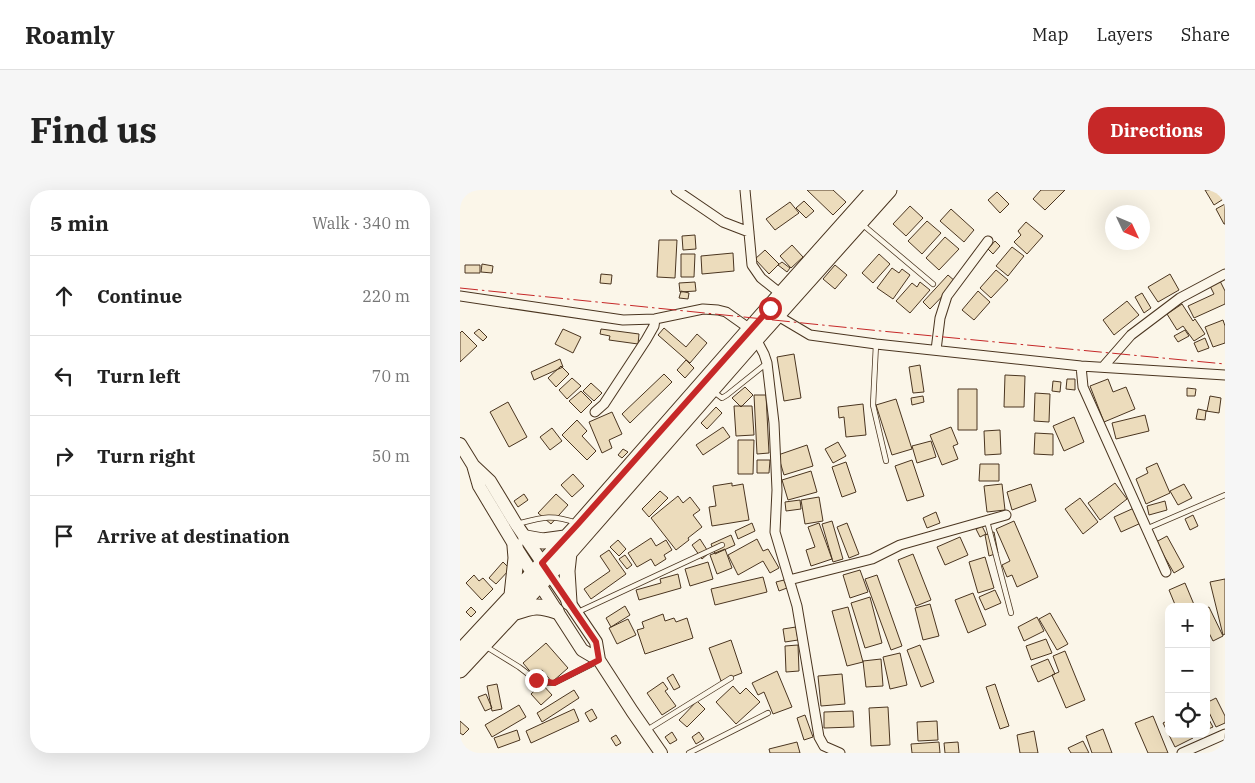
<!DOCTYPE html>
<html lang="en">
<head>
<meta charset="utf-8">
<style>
  :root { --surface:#fff; --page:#f6f6f6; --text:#222; --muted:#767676; --line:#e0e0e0; --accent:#c62828 }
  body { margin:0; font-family:"IBM Plex Serif",serif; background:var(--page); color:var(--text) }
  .controls { position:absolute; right:15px; bottom:15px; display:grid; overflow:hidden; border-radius:10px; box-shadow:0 5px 20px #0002 }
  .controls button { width:45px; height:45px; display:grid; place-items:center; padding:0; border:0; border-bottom:1px solid var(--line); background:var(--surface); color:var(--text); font:25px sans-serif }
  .compass { position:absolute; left:645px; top:15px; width:45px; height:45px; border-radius:50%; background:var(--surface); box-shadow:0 5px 20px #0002; rotate:134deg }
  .stop { position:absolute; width:15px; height:15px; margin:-11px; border:4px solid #c62828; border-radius:50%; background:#fff }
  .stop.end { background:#c62828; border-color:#fff; box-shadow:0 1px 5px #0008 }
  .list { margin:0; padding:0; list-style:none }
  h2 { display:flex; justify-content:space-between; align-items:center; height:65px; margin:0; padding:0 20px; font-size:21px }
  h2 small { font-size:16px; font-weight:400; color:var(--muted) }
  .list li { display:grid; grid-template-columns:32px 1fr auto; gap:15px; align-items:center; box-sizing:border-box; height:80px; padding:0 20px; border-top:1px solid var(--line) }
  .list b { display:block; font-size:19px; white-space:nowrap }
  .list em { font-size:16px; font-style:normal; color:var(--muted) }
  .icon { flex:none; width:28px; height:28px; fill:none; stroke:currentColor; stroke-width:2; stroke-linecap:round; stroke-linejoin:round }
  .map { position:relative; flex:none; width:765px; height:563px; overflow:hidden; border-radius:20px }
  header { display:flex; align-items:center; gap:30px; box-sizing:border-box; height:70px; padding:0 25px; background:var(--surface); border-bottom:1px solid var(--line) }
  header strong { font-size:24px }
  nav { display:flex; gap:28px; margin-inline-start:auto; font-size:18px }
  .intro { display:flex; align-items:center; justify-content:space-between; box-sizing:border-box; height:120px; padding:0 30px }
  h1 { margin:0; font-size:35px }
  .button { padding:12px 22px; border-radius:20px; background:var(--accent); color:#fff; font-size:18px; font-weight:700 }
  main { display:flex; gap:30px; padding:0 30px }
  aside { flex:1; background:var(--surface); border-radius:20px; box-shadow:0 5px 20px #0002 }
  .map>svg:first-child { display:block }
  .building { fill:#ecdcbc; stroke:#4a3520 }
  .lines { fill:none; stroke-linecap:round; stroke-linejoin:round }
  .lane-casing { stroke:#4a3520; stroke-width:6 }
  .street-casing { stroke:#4a3520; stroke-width:11 }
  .secondary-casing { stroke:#4a3520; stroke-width:14 }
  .primary-casing { stroke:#4a3520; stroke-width:17 }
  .lane { stroke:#fbf6e9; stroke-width:4.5 }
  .street { stroke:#fbf6e9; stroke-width:9 }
  .secondary { stroke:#fbf6e9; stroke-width:12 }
  .primary { stroke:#fbf6e9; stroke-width:15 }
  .power { stroke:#c62828; stroke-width:1; stroke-dasharray:18 4 2.5 4; stroke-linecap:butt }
  .route { stroke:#c62828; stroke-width:6 }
</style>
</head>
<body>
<header>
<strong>Roamly</strong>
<nav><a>Map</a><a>Layers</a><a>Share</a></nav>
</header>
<div class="intro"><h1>Find us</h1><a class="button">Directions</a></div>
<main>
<aside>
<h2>5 min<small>Walk · 340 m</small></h2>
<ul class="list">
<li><svg class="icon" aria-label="ahead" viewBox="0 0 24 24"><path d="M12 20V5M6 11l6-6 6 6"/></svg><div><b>Continue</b></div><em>220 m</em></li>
<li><svg class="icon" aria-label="left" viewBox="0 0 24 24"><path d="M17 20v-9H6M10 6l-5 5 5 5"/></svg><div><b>Turn left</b></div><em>70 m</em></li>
<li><svg class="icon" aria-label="right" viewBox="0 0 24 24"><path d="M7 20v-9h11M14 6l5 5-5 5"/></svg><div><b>Turn right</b></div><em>50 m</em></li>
<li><svg class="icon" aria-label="arrive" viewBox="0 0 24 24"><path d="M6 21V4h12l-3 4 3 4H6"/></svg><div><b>Arrive at destination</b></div></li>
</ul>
</aside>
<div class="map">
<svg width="765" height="563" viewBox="0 0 765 563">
  <rect width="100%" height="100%" fill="#fbf6e9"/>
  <path class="building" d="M347 0H373L386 12 373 25Z
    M581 0H605L585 20 573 9Z
    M745 0H765V8L754 15Z
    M537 2 549 14 540 23 528 10Z
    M344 11 354 21 346 28 336 18Z
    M330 12 339 23 315 40 306 29Z
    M765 14V34H764L756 19Z
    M450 16 463 28 446 46 433 34Z
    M491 19 514 40 504 52 480 31Z
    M467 31 481 43 462 64 448 51Z
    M566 32 583 46 567 64 554 52 561 45 558 41Z
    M235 45 236 59 223 60 222 46Z
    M485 47 499 59 479 80 466 68Z
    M199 50H217L215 88 197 87Z
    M535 51 540 56 533 64 528 59Z
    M332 55 343 67 331 78 320 66Z
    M552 57 564 66 548 86 536 76Z
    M305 60 319 74 309 84 295 69Z
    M273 63 274 81 242 84 241 66Z
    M221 64H235L234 87H221Z
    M419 64 430 74 413 93 402 83Z
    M322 72 330 78 327 82 318 75Z
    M22 74 33 76 32 83 21 82Z
    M5 75H20V83H5Z
    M375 75 387 85 375 99 363 89Z
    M432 78 439 83 442 79 450 85 433 109 417 98Z
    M536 80 548 90 531 108 520 98Z
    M141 84 152 85 151 94 140 93Z
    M710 84 719 100 698 112 688 97Z
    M488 85 496 92 470 119 463 112Z
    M760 91 765 101V114L734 128 728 116 754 104 750 96Z
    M235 92 236 101 220 102 219 93Z
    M460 92 470 100 450 123 436 111 452 93 457 97Z
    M221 101 229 103 228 109 219 108Z
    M518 101 530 112 514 130 502 120Z
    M682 103 691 118 684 123 675 107Z
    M667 111 679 125 654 145 643 130Z
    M722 114 733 131 735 129 745 144 734 151 723 136 717 140 707 124Z
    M763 130 765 136V153L753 157 745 137Z
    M204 138 226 157 237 144 247 153 230 173 198 145Z
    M19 139 27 147 23 151 14 143Z
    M103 139 121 147 113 163 95 154Z
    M141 139 179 144 178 154 149 150 150 146 140 144Z
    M725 140 729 146 718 152 714 146Z
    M2 141 17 156 0 172V143Z
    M745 148 749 158 738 162 734 153Z
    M334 164 341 208 324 211 317 167Z
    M100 169 103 177 74 190 71 182Z
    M226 170 234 178 225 188 217 180Z
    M460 175 464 202 453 203 449 177Z
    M101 176 109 184 96 197 88 188Z
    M204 184 212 192 170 233 162 224Z
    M545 185 565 186 564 217H544Z
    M112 188 121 196 107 209 99 200Z
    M607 189H615V200L606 199Z
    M648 189 653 202 666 197 675 219 644 232 630 196Z
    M593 191 601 192 600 202 592 201Z
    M131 193 142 203 134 211 123 201Z
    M285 197 293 205 281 217 272 208Z
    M727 198 736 199 735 206H727Z
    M498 199H517V240H498Z
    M121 201 132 212 121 223 109 211Z
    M575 203 590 204 589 232 574 231Z
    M294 205H306L309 263 297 264Z
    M463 206 464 212 452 215 451 208Z
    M750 206 761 208 759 223 746 221 745 230 736 229 738 219 747 221Z
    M436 209 452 259 432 265 416 215Z
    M48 212 67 247 49 257 30 222Z
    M403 214 406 245 386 247 384 227 379 228 378 217Z
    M274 216H292L294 245 276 246Z
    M256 217 262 223 247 239 241 233Z
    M152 222 162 244 149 250 152 258 142 263 129 232Z
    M685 225 689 241 656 249 652 233Z
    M614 227 624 252 604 261 593 236Z
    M117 230 127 241 122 246 136 261 127 270 102 245Z
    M263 237 270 247 243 265 236 255Z
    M491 237 498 254 493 256 498 269 482 275 470 245Z
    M92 238 102 251 90 260 80 247Z
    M540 240 541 264 525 265 524 241Z
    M575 243 593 244V265L574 264Z
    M278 250H294L293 284H278Z
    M471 251 476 267 457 273 452 256Z
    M378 252 386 266 373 273 365 259Z
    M347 255 353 276 324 285 318 265Z
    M163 259 168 262 162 268 158 265Z
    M297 270H310L309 283H297Z
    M452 270 464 306 447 311 435 276Z
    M386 272 396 302 382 307 372 277Z
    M697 273 710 303 686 314 676 289 688 283 686 278Z
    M520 274H539V291H519Z
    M351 281 357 302 328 310 322 290Z
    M113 284 124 296 112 307 101 295Z
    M272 293V296L283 294 289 330 252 336 249 317 256 316 253 296Z
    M655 293 667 309 640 330 628 313Z
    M542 294 545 320 527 322 524 296Z
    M571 294 576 311 552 320 547 302Z
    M724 294 732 308 718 315 710 301Z
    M200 301 208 308 189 327 182 319Z
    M64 304 68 310 58 317 54 311Z
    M96 304 108 315 91 334 78 323Z
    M218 306 223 313 230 307 240 320 233 325 242 337 228 348 229 350 216 360 191 328Z
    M359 307 363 331 345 334 341 310Z
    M620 308 638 332 623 344 605 319Z
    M340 310 341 319 326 321 325 312Z
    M705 311 707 320 689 325 687 316Z
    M674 318 681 333 661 342 654 327Z
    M476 322 480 333 467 338 463 328Z
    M733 325 738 336 730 340 725 329Z
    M372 331 383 369 373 372 362 334Z
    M554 331 578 387 557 397 552 385 547 387 542 375 550 371 536 339Z
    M292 333 295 341 278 349 275 341Z
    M359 333 372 369 351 376 346 360 355 357 348 337Z
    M387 333 399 364 389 368 377 337Z
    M522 336 526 344 520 347 516 339Z
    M534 342 538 363 529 366 525 345Z
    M271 345 275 355 255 364 251 354Z
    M707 346 724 377 714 383 696 352Z
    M500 347 508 365 485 375 477 357Z
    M191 348 196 356 206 350 212 360 204 365 206 369 195 376 191 369 177 377 168 363Z
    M240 349 249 363 242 369 232 355Z
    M297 349 303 361 308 359 319 378 310 383 303 371 278 385 268 365Z
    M158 350 166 359 159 366 150 357Z
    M265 359 272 378 257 384 250 365Z
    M149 360 166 384 131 409 124 399 150 381 140 366Z
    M453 364 471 410 456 416 438 370Z
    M165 365 172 375 167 379 159 369Z
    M525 367 534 398 518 403 509 372Z
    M43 372 50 379 36 394 29 388Z
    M248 372 253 389 230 396 225 379Z
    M400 380 408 402 390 408 383 385Z
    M218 384 221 398 179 410 176 400 201 393 200 389Z
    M14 385 19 391 23 388 33 399 22 410 6 393Z
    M417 385 442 456 431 460 405 389Z
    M303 387 307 402 255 415 251 399Z
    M765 389V444L763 445 750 392Z
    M324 390 327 398 319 401 316 392Z
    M725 393 735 417H716L709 400Z
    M535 400 541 413 525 420 519 407Z
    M513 403 526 435 508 443 495 410Z
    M410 407 422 453 405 458 391 413Z
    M470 414 479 446 463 450 455 418Z
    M165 416 170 425 151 437 146 428Z
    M11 417 16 422 11 427 6 422Z
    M388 417 403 472 387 476 372 421Z
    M749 417 763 446 753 451 746 437V418Z
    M590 423 608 454 597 460 579 429Z
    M203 424 205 431 214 428 216 432 227 428 233 448 185 464 177 440 184 438 182 432Z
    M577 427 584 441 564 451 558 437Z
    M168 429 176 445 157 454 149 438Z
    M336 437 338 450 325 452 323 439Z
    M586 449 592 463 571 470 566 456Z
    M271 450 282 483 261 491 249 458Z
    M86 453 108 478 92 492 82 480 74 486 63 473Z
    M338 455 339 481 326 482 325 456Z
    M460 455 474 492 461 497 447 460Z
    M605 461 625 510 606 518 592 485 599 482 593 466Z
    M440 463 447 495 430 499 423 467Z
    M421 469 423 496 406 497 403 471Z
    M588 469 595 484 578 492 571 476Z
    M317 481 332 517 313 524 304 502 298 505 292 493Z
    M213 484 220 497 214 500 207 488Z
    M382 484 385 514 361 516 358 486Z
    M203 492 208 499 205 501 216 516 202 525 187 503Z
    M37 494 42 519 32 521 27 496Z
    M82 494 92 505 81 515 71 504Z
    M535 494 549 536 540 539 526 497Z
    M273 496 280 504 286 498 300 512 276 534 256 512Z
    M114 500 119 508 82 532 77 523Z
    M26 504 32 518 25 521 18 507Z
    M756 508 765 526V533L756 537 746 516V513Z
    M237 511 245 519 227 537 219 530Z
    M59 515 66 527 32 547 25 535Z
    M428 517 430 555 411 556 409 518Z
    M114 519 119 531 71 553 66 541Z
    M132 519 137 528 130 532 125 523Z
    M393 521 394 537 364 538V522Z
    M746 524 753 537 746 540Z
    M345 525 353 547 344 550 337 528Z
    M693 526 708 563H688L675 533Z
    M709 530V544H731L733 548 715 557 703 533Z
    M0 531 9 539 3 545 0 543Z
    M477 531 478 550 458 551 457 532Z
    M643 539 652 563H632L626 546Z
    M57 540 60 550 38 558 34 548Z
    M574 541 578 563H560L557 545Z
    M212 542 217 550 210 554 205 547Z
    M239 542 244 549 236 554 232 547Z
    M156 545 161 553 156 556 151 548Z
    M623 551 629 563H611L608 558Z
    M337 552 340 563H310L309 559Z
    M479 552 480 563H452L451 554Z
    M498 552 499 563H485L484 553Z"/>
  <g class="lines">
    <g class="lane-casing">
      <path id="lane" d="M403 35 473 94
        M416 154 413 215 426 271
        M254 202 262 208 267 205 307 173
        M527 331 551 423
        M57 334C83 327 91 324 117 333
        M686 339 765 305
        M118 422 262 355
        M25 456 59 477 76 490 86 493H94L136 472
        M187 540 271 488
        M229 563 308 523"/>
    </g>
    <g class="street-casing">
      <path id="street" d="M216 0 263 32 289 42
        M285 0 292 75 301 88 321 104
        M0 106 163 130 195 129 243 119 258 120 266 122 290 139
        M318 126 350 145 416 154 621 176 765 185
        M296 149 304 164 307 173 314 233 317 300 315 342 337 416 359 547 364 556 380 563
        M476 160 480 128 487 106 528 51
        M621 176 623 197 706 382
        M643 177 671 145 720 108 765 84
        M135 222 144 214 186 150 194 136 195 129
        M329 390 412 369 440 355 546 325
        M722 563 765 544"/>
    </g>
    <g class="secondary-casing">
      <path id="secondary" d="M0 254 13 275 30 291 56 334 136 452 139 470 172 521 201 563
        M13 275 19 296 55 356 122 460 139 470"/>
    </g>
    <g class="primary-casing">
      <path id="primary" d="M66 348 83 351 105 348
        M52 405 56 368 55 356
        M109 412 107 381 109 363
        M56 422C73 416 79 415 96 421
        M0 462 119 334 290 139 414 0
        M0 480 109 363 296 149 429 0"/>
    </g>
    <use href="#lane" class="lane"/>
    <use href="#street" class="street"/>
    <use href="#secondary" class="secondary"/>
    <use href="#primary" class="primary"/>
    <path class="power" d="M0 98 421 141 765 174"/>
  </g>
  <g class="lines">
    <path class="route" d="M76 490 94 493 139 470 136 452 82 373 118 334 310 118"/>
  </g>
</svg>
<div class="controls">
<button>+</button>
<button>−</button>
<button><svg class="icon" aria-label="locate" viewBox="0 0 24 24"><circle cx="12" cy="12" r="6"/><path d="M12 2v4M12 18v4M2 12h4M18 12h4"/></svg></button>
</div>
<svg class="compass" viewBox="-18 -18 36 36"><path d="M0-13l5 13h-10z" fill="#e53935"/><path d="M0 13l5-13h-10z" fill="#767676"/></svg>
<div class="stop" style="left:310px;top:118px"></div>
<div class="stop end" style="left:76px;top:490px"></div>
</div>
</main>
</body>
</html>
